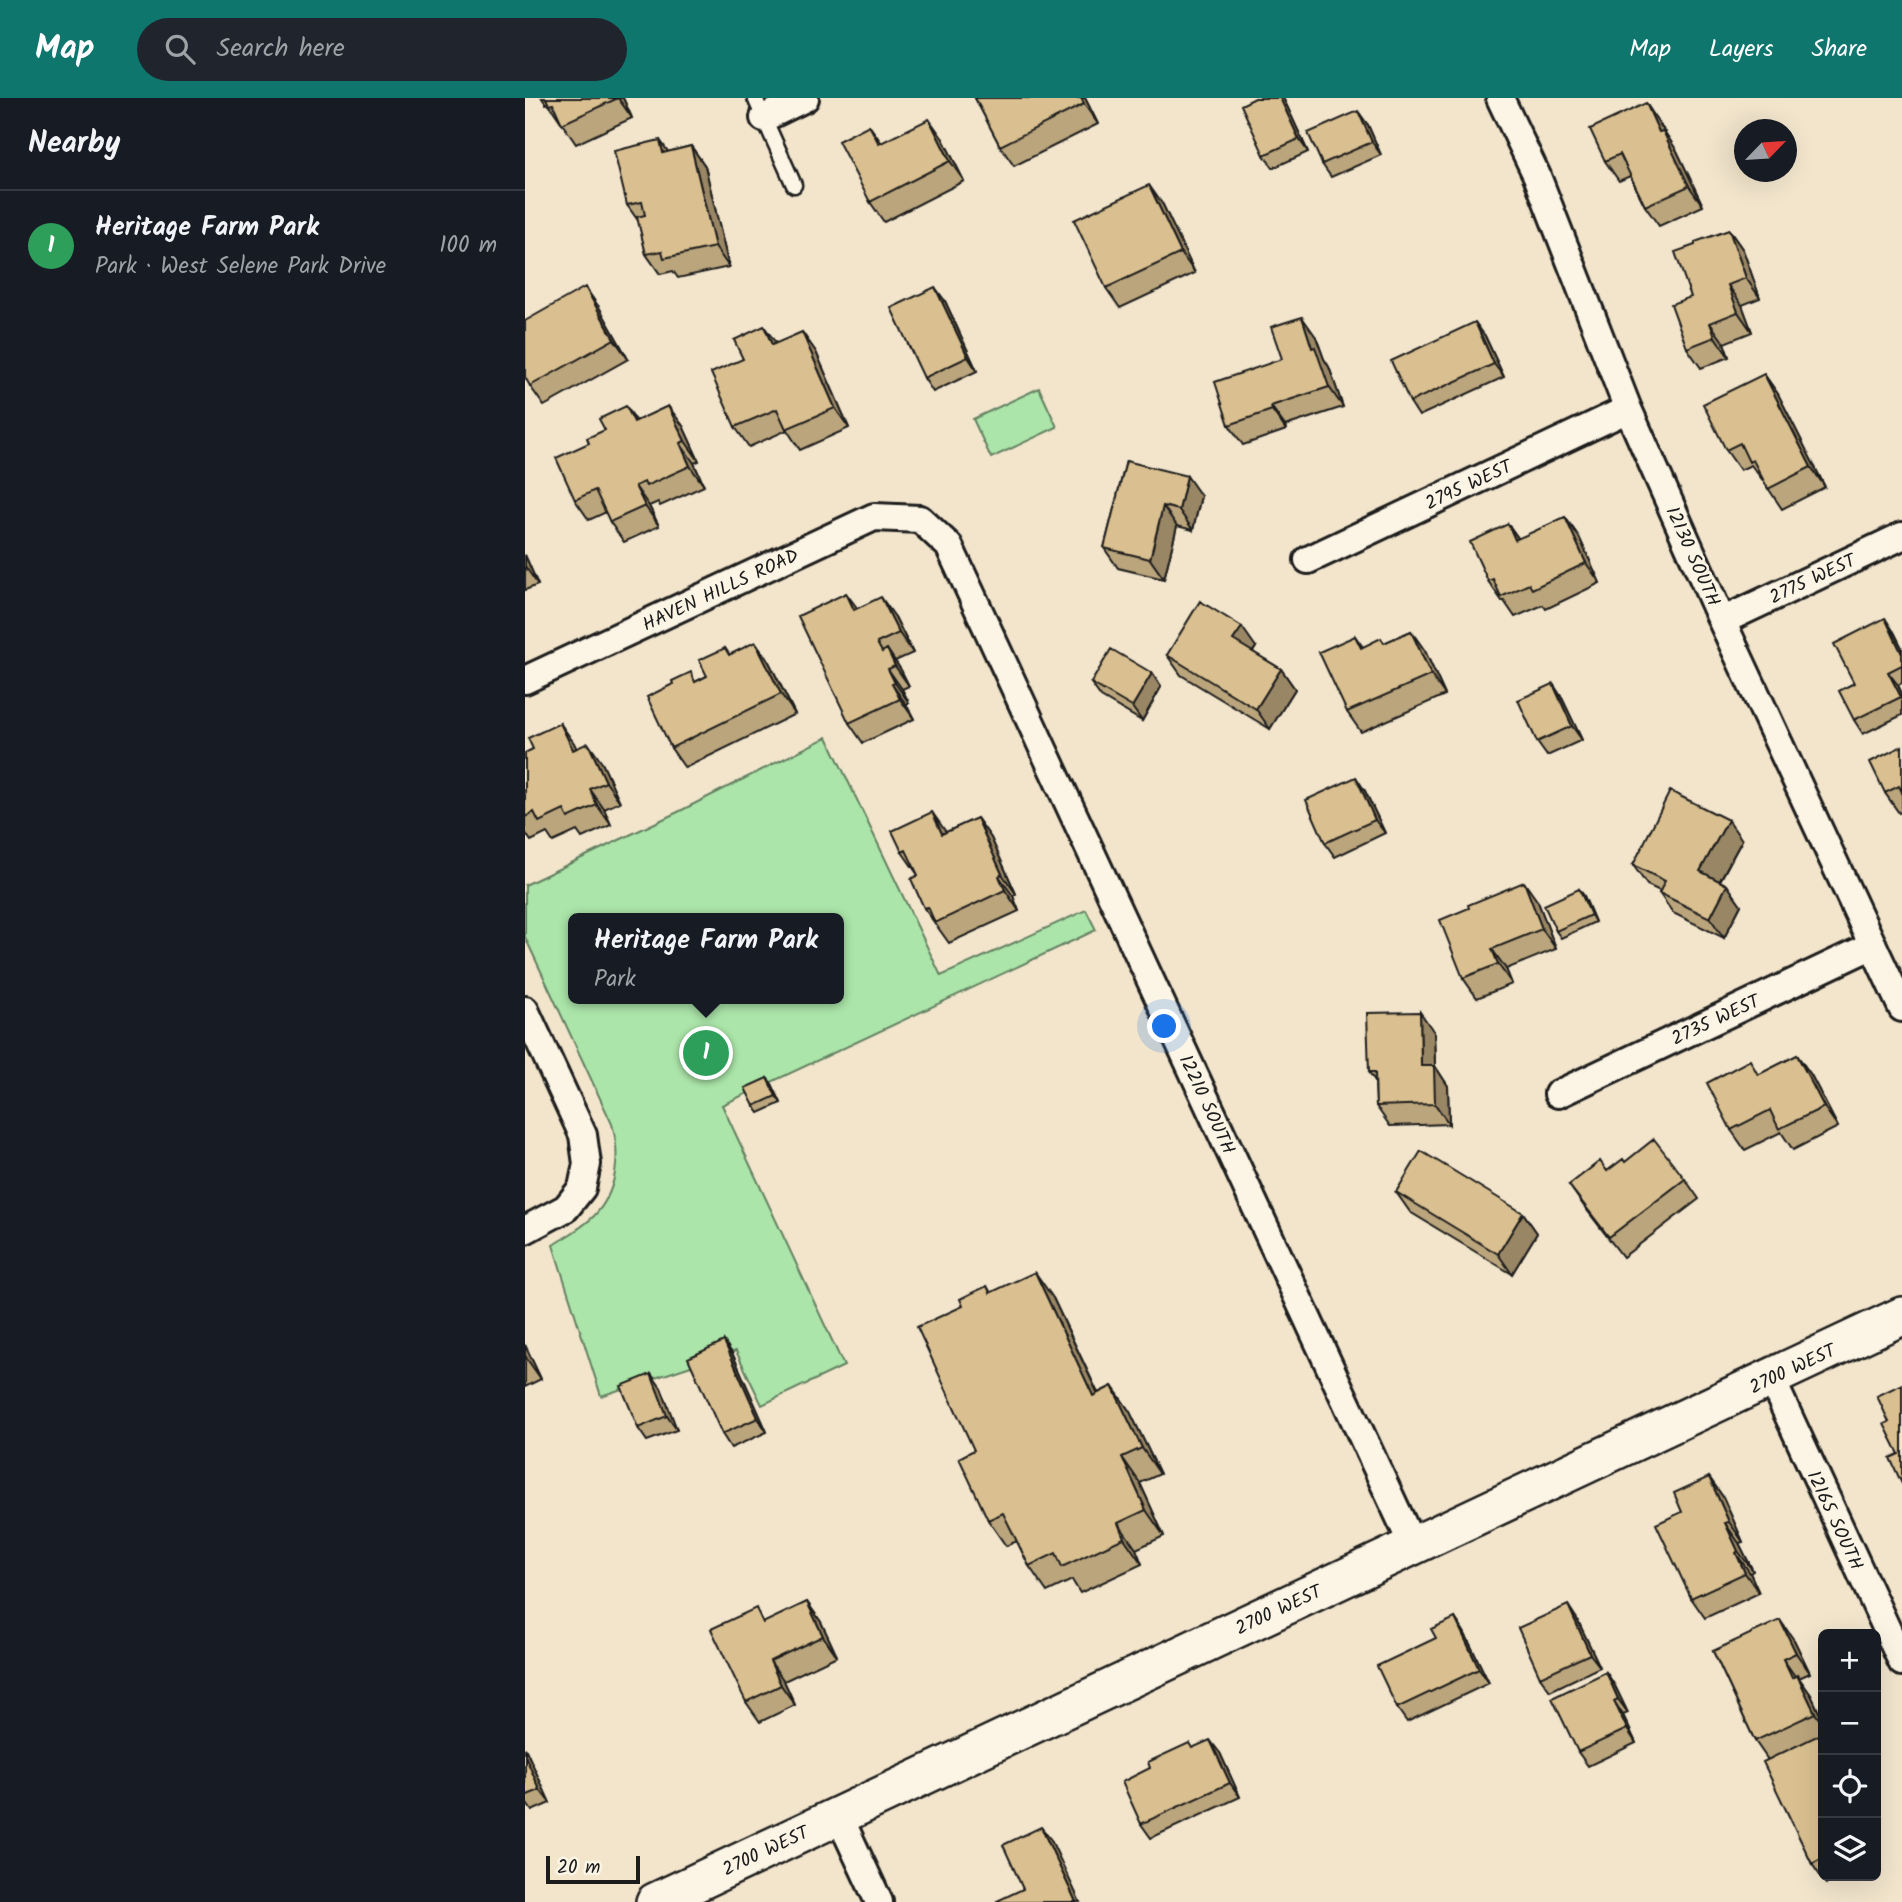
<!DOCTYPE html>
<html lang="en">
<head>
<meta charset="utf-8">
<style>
  :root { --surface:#171b24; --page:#20242c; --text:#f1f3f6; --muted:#9ea1a6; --line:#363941; --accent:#0f766e }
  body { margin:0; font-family:Kalam,sans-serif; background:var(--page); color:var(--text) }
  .controls { position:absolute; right:21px; bottom:21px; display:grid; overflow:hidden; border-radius:10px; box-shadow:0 7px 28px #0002 }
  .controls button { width:63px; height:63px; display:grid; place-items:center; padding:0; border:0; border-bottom:2px solid var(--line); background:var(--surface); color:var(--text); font:35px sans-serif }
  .compass { position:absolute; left:1209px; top:21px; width:63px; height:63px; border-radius:50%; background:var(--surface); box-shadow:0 7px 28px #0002; rotate:65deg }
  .scale { position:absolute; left:21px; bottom:18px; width:94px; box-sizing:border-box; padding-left:7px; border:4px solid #1c1c1c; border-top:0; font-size:19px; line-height:24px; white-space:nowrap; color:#1c1c1c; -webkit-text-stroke:5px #fcf5e5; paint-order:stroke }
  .you { position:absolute; left:640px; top:929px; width:24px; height:24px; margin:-18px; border:5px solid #fff; border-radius:50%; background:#1a73e8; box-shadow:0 0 0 10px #1a73e833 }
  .badge { display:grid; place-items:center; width:46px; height:46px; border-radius:50%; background:var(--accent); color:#fff; font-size:23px; font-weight:700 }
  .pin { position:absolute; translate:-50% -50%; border:4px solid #fff; box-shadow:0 2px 7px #0006 }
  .popup { position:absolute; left:43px; top:815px; width:276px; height:91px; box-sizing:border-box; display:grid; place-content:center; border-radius:10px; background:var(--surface); filter:drop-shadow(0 2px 5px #0005); font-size:23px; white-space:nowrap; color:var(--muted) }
  .popup b { font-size:26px; color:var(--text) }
  .popup::after { content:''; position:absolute; left:50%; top:100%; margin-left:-14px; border:14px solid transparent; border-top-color:var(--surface) }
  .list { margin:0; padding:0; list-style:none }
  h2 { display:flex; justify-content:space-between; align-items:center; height:91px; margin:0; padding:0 28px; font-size:30px }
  h2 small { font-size:23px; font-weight:400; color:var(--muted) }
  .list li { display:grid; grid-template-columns:46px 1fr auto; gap:21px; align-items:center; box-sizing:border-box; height:112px; padding:0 28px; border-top:2px solid var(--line) }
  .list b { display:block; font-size:26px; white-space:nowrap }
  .list p { margin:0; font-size:23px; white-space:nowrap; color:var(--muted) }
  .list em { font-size:23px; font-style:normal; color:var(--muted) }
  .icon { flex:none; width:38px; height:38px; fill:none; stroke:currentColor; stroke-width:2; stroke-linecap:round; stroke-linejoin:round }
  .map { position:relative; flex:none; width:1377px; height:1804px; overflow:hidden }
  header { display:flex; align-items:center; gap:42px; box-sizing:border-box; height:98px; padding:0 35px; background:var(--accent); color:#fff }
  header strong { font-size:33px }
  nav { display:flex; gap:38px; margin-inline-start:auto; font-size:24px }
  .search { width:490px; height:63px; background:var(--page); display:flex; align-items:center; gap:18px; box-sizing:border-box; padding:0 24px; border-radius:38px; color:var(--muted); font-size:26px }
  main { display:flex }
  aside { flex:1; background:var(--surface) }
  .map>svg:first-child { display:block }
  .green { fill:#abe5a9; stroke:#648062; stroke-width:2; fill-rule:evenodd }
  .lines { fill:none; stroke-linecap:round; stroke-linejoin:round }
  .service-casing { stroke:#1c1c1c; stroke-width:19 }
  .minor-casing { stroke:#1c1c1c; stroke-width:32 }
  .secondary-casing { stroke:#1c1c1c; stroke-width:42 }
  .service { stroke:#fcf5e5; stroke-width:14 }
  .minor { stroke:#fcf5e5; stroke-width:26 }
  .secondary { stroke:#fcf5e5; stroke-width:37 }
  .wall { fill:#bba57c; stroke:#1c1c1c; stroke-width:2 }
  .shaded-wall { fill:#998665; stroke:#1c1c1c; stroke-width:2 }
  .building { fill:#dac090; stroke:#1c1c1c; stroke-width:2 }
  .labels { text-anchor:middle; stroke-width:5; stroke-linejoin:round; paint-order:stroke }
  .street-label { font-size:19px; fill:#1c1c1c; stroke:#fcf5e5 }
</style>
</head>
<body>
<header>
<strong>Map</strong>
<div class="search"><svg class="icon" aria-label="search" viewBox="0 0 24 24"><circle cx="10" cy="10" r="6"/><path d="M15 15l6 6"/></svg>Search here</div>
<nav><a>Map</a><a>Layers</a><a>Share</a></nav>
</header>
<main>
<aside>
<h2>Nearby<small></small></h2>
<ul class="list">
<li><span class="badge" style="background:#2e9e5b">1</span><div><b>Heritage Farm Park</b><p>Park · West Selene Park Drive</p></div><em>100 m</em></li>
</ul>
</aside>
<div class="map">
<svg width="1377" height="1804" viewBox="0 0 1377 1804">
  <rect width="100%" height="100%" fill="#f2e5cc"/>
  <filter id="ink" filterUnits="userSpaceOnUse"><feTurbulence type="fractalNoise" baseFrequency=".0143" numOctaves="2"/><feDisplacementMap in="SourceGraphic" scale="14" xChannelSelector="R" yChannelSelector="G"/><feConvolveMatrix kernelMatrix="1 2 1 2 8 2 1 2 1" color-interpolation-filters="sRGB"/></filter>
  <g filter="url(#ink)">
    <path class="green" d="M514 290 532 329 466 360 448 321Z
      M302 639 416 878 561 812 571 832 197 1007 319 1268 237 1307 211 1253 76 1298 28 1147C42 1138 57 1130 69 1118 92 1094 96 1058 87 1026L0 839V787L155 713ZM48 820H314V901H48Z"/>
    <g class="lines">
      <g class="service-casing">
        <path id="service" d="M230 0 269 87"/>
      </g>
      <g class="minor-casing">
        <path id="minor" d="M975 0 1012 78 1103 311 1197 523 1377 910
          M239 20 280 0
          M783 462 1103 311
          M1197 523 1377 438
          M0 582 349 419 395 421 424 448 888 1448
          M0 912 58 1037 62 1066 57 1090 41 1110 0 1132
          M1033 996 1348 847
          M1246 1280 1377 1564
          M314 1718 354 1804"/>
      </g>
      <g class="secondary-casing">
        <path id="secondary" d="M130 1804 1377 1218"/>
      </g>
      <use href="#service" class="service"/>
      <use href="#minor" class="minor"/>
      <use href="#secondary" class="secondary"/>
    </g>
    <path class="wall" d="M17 0H98L107 20 51 46 23 5 21 6Z
      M450 0H560L573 26 489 68 475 48Z
      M760 4 783 54 748 70 739 57Z
      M1135 26 1140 35 1152 53 1178 108 1134 128 1120 108 1105 78 1094 83 1080 63Z
      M843 27 856 57 806 79 797 66Z
      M418 41 439 83 359 124 345 104Z
      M166 48 180 68 204 169 153 180 148 173 135 176 121 156 114 124 102 107 143 54Z
      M638 107 670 175 595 210 581 190Z
      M1204 132 1218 152 1235 200 1217 207 1227 234 1199 245 1204 259 1176 270 1162 250 1170 147Z
      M420 203 452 273 408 294 399 280Z
      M74 209 103 261 19 308 5 288Z
      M277 234 291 254 324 330 275 352 262 332 224 349 210 329 251 246Z
      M960 238 979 279 894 318 885 304Z
      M791 239 799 261 804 269 818 309 760 328 761 332 718 347 704 327 757 261Z
      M1239 276 1253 296 1300 389 1257 411 1239 384 1226 367 1215 372 1201 352Z
      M143 308 158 328 174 363 169 365 179 388 135 408 133 404 124 408 134 428 99 444 85 424 81 414 64 422 50 402 111 323Z
      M601 363 676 398 668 432 652 428 639 481 593 470 579 450Z
      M1040 419 1054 439 1075 485 1021 511 1018 507 990 519 979 503H977L963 483 983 426 994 441Z
      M0 457 13 487 0 492Z
      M332 511 370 519 388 555 370 563 376 572 384 588 377 591 384 605 381 606 389 621 338 645 324 625Z
      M886 533 900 553 920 597 836 634 822 614 830 538 838 549 859 545Z
      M1369 534 1377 550V585L1373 587 1377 596V617L1338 636 1329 622V585Z
      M731 549 728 554 756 571 770 591 745 631 656 577 642 557Z
      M200 550 205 557 244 564 270 616 160 670 146 650 172 583 182 578Z
      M627 575 636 589 617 623 576 599 566 585Z
      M1028 586 1037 600 1057 642 1022 658 1012 644Z
      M35 625 51 650 77 665 95 704 79 711 86 727 57 740 52 733 28 744 22 735 6 743 0 734V655L8 651Z
      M1377 648V714L1374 715 1360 695Z
      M840 693 860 735 810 759 800 745Z
      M452 720 466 740 491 796 488 798 494 813 424 845 399 810 393 777 377 754Z
      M1217 742 1195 783 1202 787 1216 807 1199 840 1148 815 1134 795 1135 793 1122 787 1108 767Z
      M1054 791 1059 798 1070 824 1036 840 1031 833Z
      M1013 804 1031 851 981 871 987 886 952 900 938 880Z
      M909 934 910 968 923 988 924 1026 865 1028 851 1008 850 983 844 974Z
      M1272 957 1286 977 1313 1029 1268 1052 1256 1034 1220 1052 1206 1032 1235 976Z
      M242 980 247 986 256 1005 234 1015 229 1008Z
      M1100 1064 1160 1081 1174 1101 1098 1159 1058 1107 1044 1087 1082 1073Z
      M871 1094 998 1115 1012 1135 987 1176 885 1114Z
      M462 1188 466 1195 528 1200 573 1295 587 1288 605 1314 635 1376 615 1385 639 1438 611 1451 617 1466 555 1495 547 1482 522 1494 504 1468 492 1443 481 1448 463 1422 449 1352 438 1208Z
      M199 1243 208 1257 242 1334 206 1350 197 1336Z
      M0 1247 16 1281 0 1289Z
      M126 1276 136 1290 152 1332 122 1343 113 1330Z
      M1184 1379 1198 1399 1218 1444 1214 1445 1228 1473 1225 1475 1234 1495 1180 1520 1166 1500 1157 1414Z
      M282 1504 296 1524 312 1558 259 1583 270 1607 235 1624 221 1604 241 1524Z
      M930 1520 939 1534 964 1585 882 1624 872 1610 911 1540Z
      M1052 1521 1075 1569 1025 1593 1015 1579Z
      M1269 1542 1285 1575 1274 1580 1286 1597 1298 1623V1778H1318L1301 1786 1287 1766 1243 1662 1230 1643 1188 1553Z
      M1081 1574 1090 1588 1103 1615 1098 1617 1111 1645 1063 1668 1053 1654Z
      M0 1650 25 1705 7 1713 2 1706 0 1707Z
      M668 1650 695 1655 715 1699 626 1740 616 1726Z"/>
    <path class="shaded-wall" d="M93 0H98L107 20Z
      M556 0H560L573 26 559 6Z
      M755 0H758L760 4 783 54 774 41Z
      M1121 5 1152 53 1178 108 1164 88 1134 34Z
      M833 13 843 27 856 57 847 44Z
      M404 21 418 41 439 83 425 63Z
      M344 27 358 47 354 46Z
      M135 42 149 62 138 55Z
      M166 48 180 68 204 169 190 149Z
      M624 87 638 107 670 175 656 155Z
      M1204 132 1218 152 1235 200 1221 180Z
      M1203 187 1217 207 1227 234 1213 214Z
      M60 189 74 209 103 261 89 241Z
      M410 189 420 203 452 273 443 259Z
      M777 219 791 239 799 261 804 269 818 309 804 289 787 250Z
      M950 224 960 238 979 279 969 266Z
      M1185 225 1199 245 1204 259 1190 239Z
      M239 228 253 248 247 247Z
      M277 234 291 254 324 330 310 310Z
      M1239 276 1253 296 1300 389 1286 369Z
      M101 308 115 328 109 324Z
      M143 308 158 328 174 363 160 343Z
      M746 308 760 328 761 332 747 312Z
      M155 345 169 365 179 388 165 368Z
      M662 378 676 398 668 432 654 412Z
      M110 388 124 408 134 428 120 408Z
      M638 408 652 428 639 481 625 461Z
      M1040 419 1054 439 1075 485 1061 465Z
      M983 426 997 446 990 442Z
      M0 457 13 487 0 468Z
      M321 495 336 515 329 512Z
      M356 499 370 519 388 555 374 535Z
      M1360 520 1369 534 1377 550V556Z
      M717 529 731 549 722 562 708 542Z
      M886 533 900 553 920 597 906 577Z
      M230 544 244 564 270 616 256 596Z
      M362 551 376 572 384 588 370 568Z
      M363 571 377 591 384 605 370 585Z
      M756 571 770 591 745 631 731 611Z
      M1363 574 1373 587 1377 596V601Z
      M627 575 636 589 617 623 607 609Z
      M367 586 381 606 389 621 375 601Z
      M1028 586 1037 600 1057 642 1047 628Z
      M35 625 49 645 62 672 48 652Z
      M63 645 77 665 95 704 81 684Z
      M831 679 840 693 860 735 850 722Z
      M65 691 79 711 86 727 72 707Z
      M407 714 421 734 417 736Z
      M452 720 466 740 491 796 477 776Z
      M1203 722 1217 742 1189 793 1175 773Z
      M474 778 488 798 494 813 480 792Z
      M999 784 1013 804 1031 851 1017 831Z
      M1202 787 1216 807 1199 840 1185 820Z
      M1054 791 1059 798 1070 824 1066 817Z
      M967 851 981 871 987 886 973 866Z
      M895 914 909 934 910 968 923 988 924 1026 910 1006 896 968Z
      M1272 957 1286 977 1313 1029 1299 1009Z
      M242 980 247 986 256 1005 251 998Z
      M998 1115 1012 1135 987 1176 973 1156Z
      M510 1174 528 1200 586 1324 568 1298Z
      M199 1243 208 1257 242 1334 233 1320Z
      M0 1247 16 1281 2 1261 0 1257Z
      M126 1276 136 1290 152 1332 142 1318Z
      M587 1288 605 1314 635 1376 617 1350Z
      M597 1359 615 1385 639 1438 621 1412Z
      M1184 1379 1198 1399 1218 1444 1204 1424Z
      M593 1425 611 1451 617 1466 599 1440Z
      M1200 1425 1214 1445 1228 1473 1213 1453Z
      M1211 1455 1225 1475 1234 1495 1220 1475Z
      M282 1504 296 1524 312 1558 298 1538Z
      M1043 1507 1052 1521 1075 1569 1065 1556Z
      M930 1520 939 1534 964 1585 954 1571Z
      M1255 1522 1269 1542 1285 1575 1271 1555Z
      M1258 1561 1272 1581 1267 1580Z
      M245 1563 259 1583 270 1607 256 1587Z
      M1081 1574 1090 1588 1103 1615 1093 1601Z
      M1272 1577 1286 1597 1298 1623V1627L1290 1615Z
      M1089 1603 1098 1617 1111 1645 1102 1631Z
      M685 1642 695 1655 715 1699 705 1685Z
      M0 1650 25 1705 15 1692 0 1658Z
      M516 1729 526 1742 555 1804H551Z"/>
    <path class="building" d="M21 0H93L37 26 28 6 24 7Z
      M450 0H556L559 6 475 48Z
      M730 0H755L774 41 739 57 716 7Z
      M1121 5 1134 34 1138 33 1164 88 1120 108 1095 56 1080 63 1065 31Z
      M833 13 847 44 797 66 783 35Z
      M404 21 425 63 345 104 313 43 344 27 354 46Z
      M135 42 138 55 166 48 190 149 139 160 137 153 121 156 112 119 120 117 117 104 102 107 89 53Z
      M624 87 656 155 581 190 549 122Z
      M1204 132 1221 180 1203 187 1213 214 1185 225 1190 239 1162 250 1146 206 1166 199 1150 154 1170 147V144Z
      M60 189 89 241 5 288 0 279V223Z
      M410 189 443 259 399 280 366 210Z
      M777 219 787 250 790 249 804 289 746 308 747 312 704 327 690 284 757 261 746 229Z
      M950 224 969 266 885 304 866 263Z
      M239 228 247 247 277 234 310 310 261 331 252 311 210 329 186 275 218 261 209 242Z
      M1239 276 1286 369 1243 391 1228 362 1224 364 1215 345 1201 352 1178 306Z
      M101 308 109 324 143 308 160 343 155 345 165 368 121 388 119 384 110 388 120 408 85 424 70 392 50 402 31 360 64 345 62 340 80 332 74 321Z
      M601 363 662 378 654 412 638 408 625 461 579 450Z
      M1040 419 1061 465 1007 491 1004 486 976 499 968 481 963 483 945 444 983 426 990 442Z
      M321 495 329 512 356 499 374 535 352 545 357 554 362 551 370 568 363 571 370 585 367 586 375 601 324 625 273 518Z
      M675 503 717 529 708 542 756 571 731 611 642 557Z
      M1360 520 1377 556V567L1363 574 1376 599 1329 622 1314 593 1329 585 1309 546Z
      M886 533 906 577 822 614 794 554 830 538 836 550 856 540 859 545Z
      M230 544 256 596 146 650 122 599 148 586 147 583 166 574 170 584 182 578 174 562 200 550 204 557Z
      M586 551 627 575 607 609 566 585Z
      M1028 586 1047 628 1012 644 993 602Z
      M35 625 48 652 63 645 81 684 65 691 72 707 43 720 39 712 14 724 9 714 0 719V655L8 651 3 640Z
      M1377 648V694L1374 688 1360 695 1345 664Z
      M831 679 850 722 800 745 781 702Z
      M1145 693 1203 722 1175 773 1202 787 1185 820 1134 795 1140 783 1108 767Z
      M407 714 417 736 452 720 477 776 474 778 480 792 410 825 403 809 399 810 386 781 393 777 381 752 377 754 367 733Z
      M999 784 1017 831 967 851 973 866 938 880 915 822 944 810 943 807Z
      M1054 791 1066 817 1031 833 1019 807Z
      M895 914 896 968H909L910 1006 851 1008 850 974H844L842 915Z
      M1272 957 1299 1009 1254 1031 1245 1012 1206 1032 1182 985 1225 962 1233 977Z
      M242 980 251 998 229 1008 220 990Z
      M1129 1041 1160 1081 1084 1139 1044 1087 1075 1063 1082 1073 1098 1061 1100 1064Z
      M896 1053 998 1115 973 1156 871 1094Z
      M510 1174 568 1298 587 1288 617 1350 597 1359 621 1412 593 1425 599 1440 537 1469 531 1455 504 1468 478 1415 463 1422 434 1360 449 1352 392 1229 438 1208 435 1201 449 1194 462 1188 465 1195Z
      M199 1243 233 1320 197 1336 163 1260Z
      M126 1276 142 1318 113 1330 96 1288Z
      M1377 1286V1386L1365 1360 1374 1356 1359 1326 1364 1324 1352 1298Z
      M1184 1379 1204 1424 1200 1425 1213 1453 1211 1455 1220 1475 1166 1500 1131 1426 1157 1414 1149 1395Z
      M282 1504 298 1538 245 1563 256 1587 221 1604 186 1531 231 1510 238 1525Z
      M1043 1507 1065 1556 1015 1579 993 1530Z
      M930 1520 954 1571 872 1610 852 1568 911 1540 906 1531Z
      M1255 1522 1271 1555 1258 1561 1267 1580 1272 1577 1290 1615 1230 1643 1188 1553Z
      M1081 1574 1093 1601 1089 1603 1102 1631 1053 1654 1027 1600Z
      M1298 1635V1760L1287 1766 1238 1664Z
      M685 1642 705 1685 616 1726 597 1684 625 1670 623 1664 664 1645 667 1650Z
      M0 1658 15 1692 0 1698Z
      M516 1729 551 1804H473L472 1803 498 1791 478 1747Z"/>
  </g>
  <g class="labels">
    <g class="street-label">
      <text transform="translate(943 386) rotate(-25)" y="7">2795 WEST</text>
      <text transform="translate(1169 458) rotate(66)" y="7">12130 SOUTH</text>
      <text transform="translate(1287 480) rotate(-25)" y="7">2775 WEST</text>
      <text transform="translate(195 491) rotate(-25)" y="7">HAVEN HILLS ROAD</text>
      <text transform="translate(1190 921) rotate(-25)" y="7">2735 WEST</text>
      <text transform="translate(683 1006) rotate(65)" y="7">12210 SOUTH</text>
      <text transform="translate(1267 1270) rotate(-25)" y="7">2700 WEST</text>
      <text transform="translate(1311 1422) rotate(65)" y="7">12165 SOUTH</text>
      <text transform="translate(753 1511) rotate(-25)" y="7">2700 WEST</text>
      <text transform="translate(240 1752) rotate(-25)" y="7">2700 WEST</text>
    </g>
  </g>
</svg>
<div class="controls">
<button>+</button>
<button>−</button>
<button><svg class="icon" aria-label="locate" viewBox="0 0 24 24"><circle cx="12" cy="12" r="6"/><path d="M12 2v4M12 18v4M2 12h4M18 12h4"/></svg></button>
<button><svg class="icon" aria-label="layers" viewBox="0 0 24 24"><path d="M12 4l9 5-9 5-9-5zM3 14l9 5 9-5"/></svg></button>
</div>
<svg class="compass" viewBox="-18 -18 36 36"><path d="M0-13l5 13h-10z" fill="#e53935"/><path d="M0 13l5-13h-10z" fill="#9ea1a6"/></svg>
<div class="scale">20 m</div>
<div class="you"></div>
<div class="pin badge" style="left:181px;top:955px;background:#2e9e5b">1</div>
<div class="popup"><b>Heritage Farm Park</b>Park</div>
</div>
</main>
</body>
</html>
